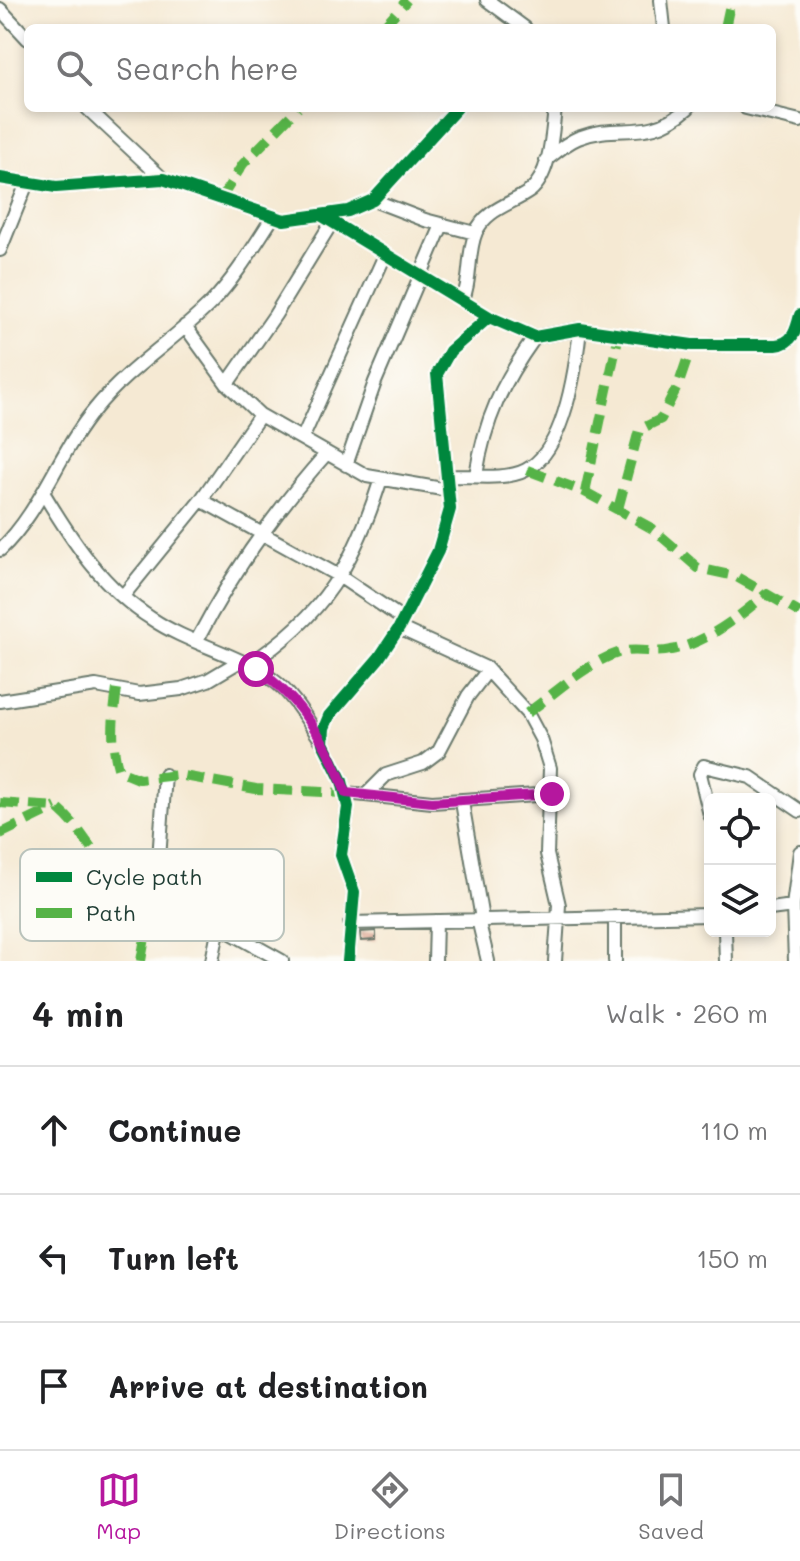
<!DOCTYPE html>
<html lang="en">
<head>
<meta charset="utf-8">
<style>
  :root { --surface:#fff; --page:#f6f6f6; --text:#202124; --muted:#757577; --line:#e0e0e0; --accent:#b5179e }
  body { margin:0; font-family:Mali,sans-serif; background:var(--page); color:var(--text) }
  .controls { position:absolute; right:24px; bottom:24px; display:grid; overflow:hidden; border-radius:12px; box-shadow:0 4px 12px #0003 }
  .controls button { width:72px; height:72px; display:grid; place-items:center; padding:0; border:0; border-bottom:2px solid var(--line); background:var(--surface); color:var(--text); font:40px sans-serif }
  .stop { position:absolute; width:24px; height:24px; margin:-18px; border:6px solid #b5179e; border-radius:50%; background:#fff }
  .stop.end { background:#b5179e; border-color:#fff; box-shadow:0 2px 8px #0008 }
  .list { margin:0; padding:0; list-style:none }
  h2 { display:flex; justify-content:space-between; align-items:center; height:104px; margin:0; padding:0 32px; font-size:34px }
  h2 small { font-size:26px; font-weight:400; color:var(--muted) }
  .list li { display:grid; grid-template-columns:52px 1fr auto; gap:24px; align-items:center; box-sizing:border-box; height:128px; padding:0 32px; border-top:2px solid var(--line) }
  .list b { display:block; font-size:30px; white-space:nowrap }
  .list em { font-size:26px; font-style:normal; color:var(--muted) }
  .icon { flex:none; width:44px; height:44px; fill:none; stroke:currentColor; stroke-width:2; stroke-linecap:round; stroke-linejoin:round }
  .map { position:relative; flex:none; width:800px; height:961px; overflow:hidden }
  .search { position:absolute; background:var(--surface); box-shadow:0 4px 12px #0003; left:24px; right:24px; top:24px; height:88px; display:flex; align-items:center; gap:20px; box-sizing:border-box; padding:0 28px; border-radius:12px; color:var(--muted); font-size:30px }
  .sheet { height:488px; background:var(--surface) }
  nav { display:flex; justify-content:space-around; align-items:center; box-sizing:border-box; height:112px; border-top:2px solid var(--line); background:var(--surface); font-size:22px; color:var(--muted) }
  nav a { display:grid; justify-items:center; gap:4px }
  nav .on { color:var(--accent) }
  .map>svg:first-child { display:block }
  .building { fill:url(#building-hatch) }
  .lines { fill:none; stroke-linecap:round; stroke-linejoin:round }
  .minor-casing { stroke:#6a796c; stroke-width:16 }
  .minor { stroke:#fff; stroke-width:12 }
  .quiet { stroke:#55b346; stroke-width:10; stroke-dasharray:20 10; stroke-linecap:butt }
  .cycleway-casing { stroke:#fdfcf7; stroke-width:17 }
  .cycleway { stroke:#00873e; stroke-width:12 }
  .route { stroke:#b5179e; stroke-width:10 }
  .key { fill:#fdfcf7; stroke:#bac3bc; stroke-width:2 }
  .key-label { font-size:22px; fill:#1f3d34 }
</style>
</head>
<body>
<div class="map">
<svg width="800" height="961" viewBox="0 0 800 961">
  <defs>
    <pattern id="building-hatch" width="6" height="6" patternUnits="userSpaceOnUse" patternTransform="scale(2)"><rect width="6" height="6" fill="#dea792"/><path d="M-1 1l2-2M0 6l6-6M5 7l2-2" fill="none" stroke="#b38978"/></pattern>
  </defs>
  <rect width="100%" height="100%" fill="#fdfcf7"/>
  <filter id="ink" filterUnits="userSpaceOnUse"><feTurbulence type="fractalNoise" baseFrequency=".0125" numOctaves="2"/><feDisplacementMap in="SourceGraphic" scale="16" xChannelSelector="R" yChannelSelector="G"/><feConvolveMatrix kernelMatrix="1 2 1 2 8 2 1 2 1" color-interpolation-filters="sRGB"/></filter>
  <filter id="wash" filterUnits="userSpaceOnUse"><feTurbulence type="fractalNoise" baseFrequency=".006" numOctaves="4" result="noise"/><feDisplacementMap in="SourceGraphic" scale="32" xChannelSelector="R" yChannelSelector="G"/><feGaussianBlur stdDeviation="1.8" result="paint"/><feColorMatrix in="noise" values="0 0 0 0 0 0 0 0 0 0 0 0 0 0 0 0 0 1.4 0 .05"/><feComposite in="paint" operator="in"/></filter>
  <g filter="url(#wash)">
    <rect width="100%" height="100%" fill="#f5e9d3"/>
    <g id="blocks">
      <path class="building" d="M376 931V940L361 941 360 932Z"/>
    </g>
  </g>
  <g filter="url(#ink)">
    <use href="#blocks" fill-opacity="0" stroke="#6a796c" stroke-width="2"/>
    <g class="lines">
      <g class="minor-casing">
        <path id="minor" d="M487 0 525 28
          M661 0 664 28
          M0 9 28 39
          M87 108 163 179
          M746 108 800 121
          M546 160C556 152 566 143 578 138 621 121 647 144 688 108
          M0 178 56 187 163 179 284 220 348 211 373 200 457 108
          M373 200 425 220 475 233
          M321 215 489 317 535 337 580 329 692 345H776C793 343 796 331 800 315
          M0 250 27 183
          M463 299C472 278 467 252 476 232 486 209 512 204 530 191 551 174 552 133 555 108
          M185 326 227 384 260 415 367 476 448 490
          M227 384 275 315 332 222
          M303 437 385 255
          M346 465 375 382 442 225
          M476 475C485 419 502 383 535 337
          M446 476C470 475 505 481 526 470 565 450 576 367 580 329
          M44 494C73 542 103 588 152 619 189 644 237 653 273 680 294 695 308 722 323 743
          M201 500 339 576 403 619
          M0 550C42 510 58 453 95 409 129 367 175 340 212 302 236 277 254 246 273 217
          M123 596 201 500 260 415
          M399 628 486 668 527 713 541 739 550 768 547 854 559 905 555 961
          M197 640C233 571 275 511 327 453
          M248 665C324 616 354 564 381 479
          M0 701 96 686 139 694 181 689 208 680 240 661
          M165 775 157 887 165 903 219 926 212 961
          M346 793 432 802 552 794
          M366 795 386 775 423 763 439 751 468 696 488 670
          M462 802 482 919
          M710 815 700 774 704 766 750 777 800 811
          M770 909 793 906
          M615 918V961
          M478 919 488 961
          M350 923 710 915
          M219 926 282 961
          M725 931 726 961
          M348 961 354 892 341 855 348 807 342 781 323 743 324 728 329 716 379 658 399 628 438 551 450 509 437 374 450 351 489 317
          M435 961 436 921
          M795 961 793 906 800 852"/>
      </g>
      <use href="#minor" class="minor"/>
      <path class="quiet" d="M382 28 407 0
        M725 28 731 0
        M220 200 243 164 298 108
        M527 470 585 492 653 529 698 568 735 576 800 613
        M585 492 619 334
        M618 509 639 430 661 419 679 383 692 345
        M117 689C113 718 110 743 119 771L139 779 178 775 256 789 346 793
        M527 713C556 693 587 662 621 652 638 648 655 654 671 650 705 644 742 615 767 593
        M0 803 56 807C103 846 81 871 157 864
        M0 834 56 807
        M141 961 149 914 160 897"/>
      <g class="cycleway-casing">
        <path id="cycleway" d="M0 178 56 187 163 179 284 220 348 211 373 200 457 108
          M321 215 489 317 535 337 580 329 692 345H776C793 343 796 331 800 315
          M348 961 354 892 341 855 348 807 342 781 323 743 324 728 329 716 379 658 399 628 438 551 450 509 437 374 450 351 489 317"/>
      </g>
      <use href="#cycleway" class="cycleway"/>
    </g>
  </g>
  <g class="lines" filter="url(#ink)">
    <path class="route" d="M256 669C299 696 329 745 346 793L432 802 552 794"/>
  </g>
  <rect x="20" y="849" width="264" height="92" rx="12" class="key"/>
  <rect x="36" y="872" width="36" height="10" fill="#00873e"/>
  <rect x="36" y="908" width="36" height="10" fill="#55b346"/>
  <g class="key-label">
    <text x="86" y="885">Cycle path</text>
    <text x="86" y="921">Path</text>
  </g>
</svg>
<div class="controls">
<button><svg class="icon" aria-label="locate" viewBox="0 0 24 24"><circle cx="12" cy="12" r="6"/><path d="M12 2v4M12 18v4M2 12h4M18 12h4"/></svg></button>
<button><svg class="icon" aria-label="layers" viewBox="0 0 24 24"><path d="M12 4l9 5-9 5-9-5zM3 14l9 5 9-5"/></svg></button>
</div>
<div class="stop" style="left:256px;top:669px"></div>
<div class="stop end" style="left:552px;top:794px"></div>
<div class="search"><svg class="icon" aria-label="search" viewBox="0 0 24 24"><circle cx="10" cy="10" r="6"/><path d="M15 15l6 6"/></svg>Search here</div>
</div>
<section class="sheet">
<h2>4 min<small>Walk · 260 m</small></h2>
<ul class="list">
<li><svg class="icon" aria-label="ahead" viewBox="0 0 24 24"><path d="M12 20V5M6 11l6-6 6 6"/></svg><div><b>Continue</b></div><em>110 m</em></li>
<li><svg class="icon" aria-label="left" viewBox="0 0 24 24"><path d="M17 20v-9H6M10 6l-5 5 5 5"/></svg><div><b>Turn left</b></div><em>150 m</em></li>
<li><svg class="icon" aria-label="arrive" viewBox="0 0 24 24"><path d="M6 21V4h12l-3 4 3 4H6"/></svg><div><b>Arrive at destination</b></div></li>
</ul>
</section>
<nav>
<a class="on"><svg class="icon" aria-label="map" viewBox="0 0 24 24"><path d="M3 6l6-2 6 2 6-2v14l-6 2-6-2-6 2zM9 4v14M15 6v14"/></svg>Map</a>
<a><svg class="icon" aria-label="directions" viewBox="0 0 24 24"><path d="M12 3l9 9-9 9-9-9zM9 14v-3h6M13 9l2 2-2 2"/></svg>Directions</a>
<a><svg class="icon" aria-label="saved" viewBox="0 0 24 24"><path d="M7 4h10v16l-5-4-5 4z"/></svg>Saved</a>
</nav>
</body>
</html>
